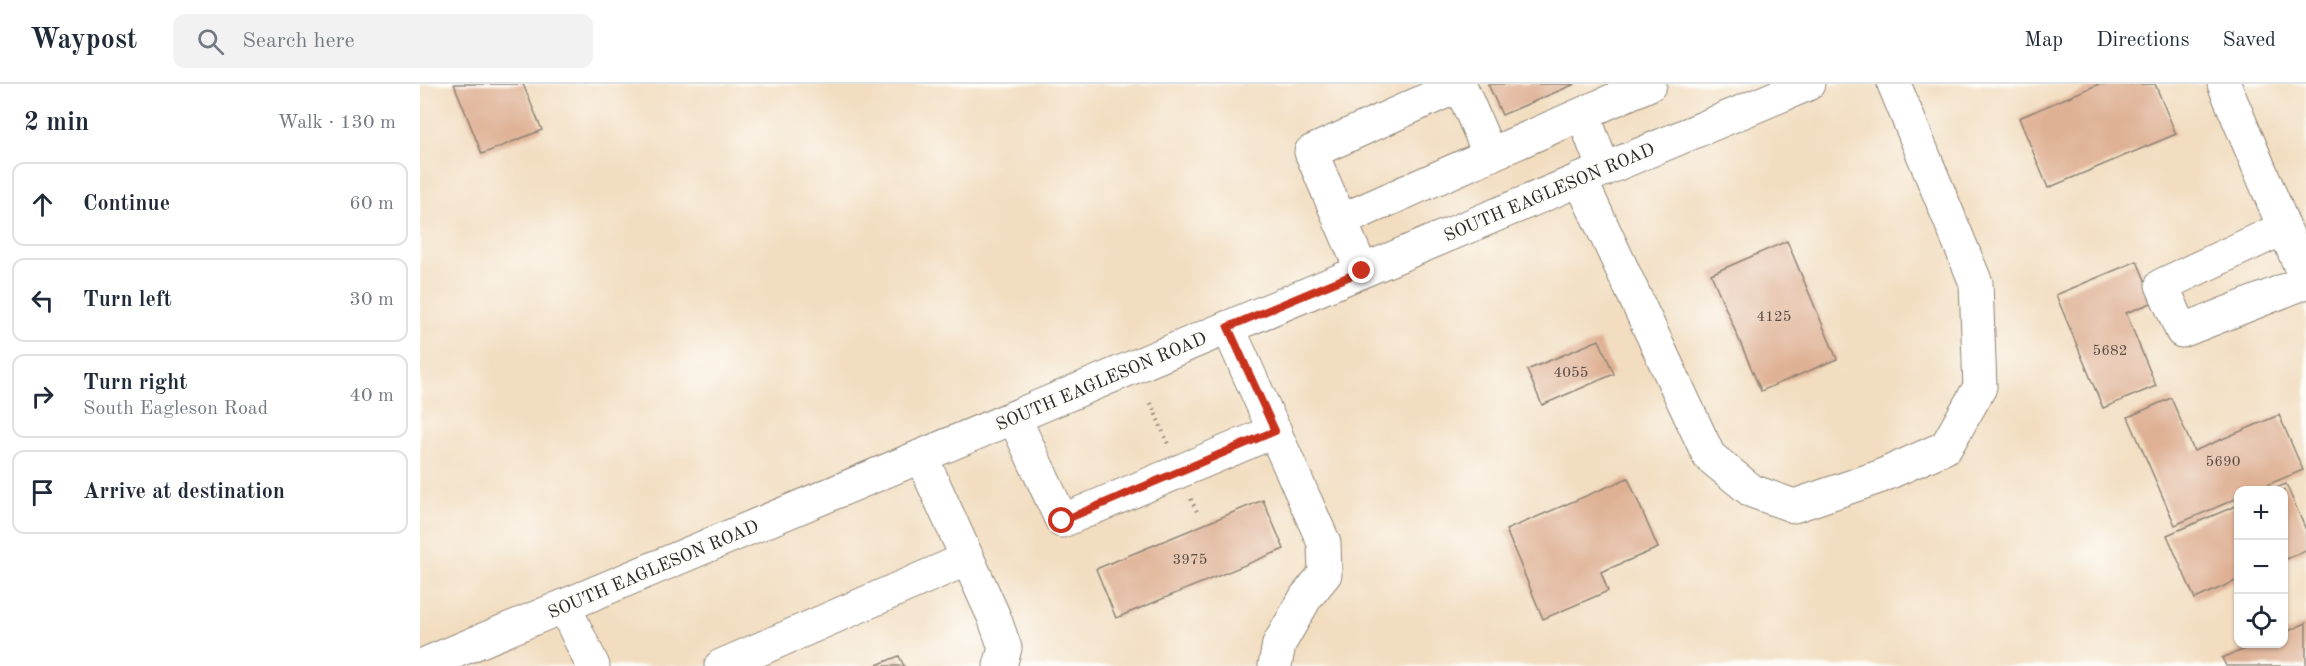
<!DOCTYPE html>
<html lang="en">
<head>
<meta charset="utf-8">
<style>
  :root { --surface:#fff; --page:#f2f2f3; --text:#1f2937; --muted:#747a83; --line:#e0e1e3 }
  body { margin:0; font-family:"Old Standard TT",serif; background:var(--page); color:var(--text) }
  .controls { position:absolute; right:18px; bottom:18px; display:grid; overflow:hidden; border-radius:12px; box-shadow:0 2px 4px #0004 }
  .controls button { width:54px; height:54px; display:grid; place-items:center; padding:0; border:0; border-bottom:2px solid var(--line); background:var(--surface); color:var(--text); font:30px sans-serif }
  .stop { position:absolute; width:18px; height:18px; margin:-14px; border:4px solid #c8321e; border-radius:50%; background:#fff }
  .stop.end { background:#c8321e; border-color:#fff; box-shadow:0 2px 6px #0008 }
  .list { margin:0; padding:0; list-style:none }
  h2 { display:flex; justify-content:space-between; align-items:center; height:78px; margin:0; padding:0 24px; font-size:26px }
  h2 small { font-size:20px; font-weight:400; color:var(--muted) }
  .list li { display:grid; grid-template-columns:39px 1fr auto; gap:18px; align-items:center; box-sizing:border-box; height:84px; margin:0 12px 12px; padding:0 12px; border:2px solid var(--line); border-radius:12px }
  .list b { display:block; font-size:22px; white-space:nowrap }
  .list p { margin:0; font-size:20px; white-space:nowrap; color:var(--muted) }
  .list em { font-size:20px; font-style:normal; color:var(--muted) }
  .icon { flex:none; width:33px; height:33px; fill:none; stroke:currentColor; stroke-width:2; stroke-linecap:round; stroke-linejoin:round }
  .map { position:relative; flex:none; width:1886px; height:582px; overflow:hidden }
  header { display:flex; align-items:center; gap:36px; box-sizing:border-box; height:84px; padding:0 30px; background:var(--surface); border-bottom:2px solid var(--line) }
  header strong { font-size:28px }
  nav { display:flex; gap:33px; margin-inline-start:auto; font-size:21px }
  .search { width:420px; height:54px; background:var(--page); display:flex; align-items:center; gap:15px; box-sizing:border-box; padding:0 21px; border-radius:12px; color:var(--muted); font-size:22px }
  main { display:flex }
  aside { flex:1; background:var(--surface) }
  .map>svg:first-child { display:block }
  .building { fill:#dfb194 }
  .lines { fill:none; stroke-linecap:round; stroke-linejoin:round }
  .minor-casing { stroke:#8e8476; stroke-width:35 }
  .path { stroke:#8e8476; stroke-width:4; stroke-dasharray:1.5 4.5; stroke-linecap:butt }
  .minor { stroke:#fff; stroke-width:33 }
  .route { stroke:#c8321e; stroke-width:8 }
  .labels { text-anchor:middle; stroke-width:4.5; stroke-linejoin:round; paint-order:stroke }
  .number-label { font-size:15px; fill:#584c45 }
  .street-label { font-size:18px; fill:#2b2b2b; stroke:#fdfcf7 }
</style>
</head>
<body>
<header>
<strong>Waypost</strong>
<div class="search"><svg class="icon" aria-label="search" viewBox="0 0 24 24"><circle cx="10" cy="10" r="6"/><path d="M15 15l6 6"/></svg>Search here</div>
<nav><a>Map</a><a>Directions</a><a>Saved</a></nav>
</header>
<main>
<aside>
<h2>2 min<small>Walk · 130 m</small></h2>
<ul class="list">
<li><svg class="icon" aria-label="ahead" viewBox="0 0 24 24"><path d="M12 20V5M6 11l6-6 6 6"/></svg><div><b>Continue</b></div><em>60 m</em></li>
<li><svg class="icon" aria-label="left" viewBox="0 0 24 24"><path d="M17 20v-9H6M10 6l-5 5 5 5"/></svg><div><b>Turn left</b></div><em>30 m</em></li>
<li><svg class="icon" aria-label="right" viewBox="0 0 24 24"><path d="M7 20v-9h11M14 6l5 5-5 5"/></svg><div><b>Turn right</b><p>South Eagleson Road</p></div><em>40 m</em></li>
<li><svg class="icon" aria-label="arrive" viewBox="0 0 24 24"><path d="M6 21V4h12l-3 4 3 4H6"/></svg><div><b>Arrive at destination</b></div></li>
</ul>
</aside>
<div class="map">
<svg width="1886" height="582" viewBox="0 0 1886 582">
  <rect width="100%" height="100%" fill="#fdfcf7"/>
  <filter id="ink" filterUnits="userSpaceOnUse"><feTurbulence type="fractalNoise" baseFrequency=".0167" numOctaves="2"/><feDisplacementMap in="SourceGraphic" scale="12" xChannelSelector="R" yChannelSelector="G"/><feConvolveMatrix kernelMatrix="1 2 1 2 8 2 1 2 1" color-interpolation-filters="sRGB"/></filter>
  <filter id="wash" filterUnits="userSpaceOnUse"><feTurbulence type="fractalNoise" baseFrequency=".008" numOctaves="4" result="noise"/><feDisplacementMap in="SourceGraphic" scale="24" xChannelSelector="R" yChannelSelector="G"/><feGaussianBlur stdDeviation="1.35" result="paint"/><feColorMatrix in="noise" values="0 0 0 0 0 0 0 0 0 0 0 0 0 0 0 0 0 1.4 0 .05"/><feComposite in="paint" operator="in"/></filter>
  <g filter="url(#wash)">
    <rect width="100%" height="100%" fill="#f2ddc0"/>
    <g id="blocks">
      <path class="building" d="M34 0H103L122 46 62 70Z
        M1068 0H1155L1082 31Z
        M1679 0H1735L1756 50 1628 104 1599 34Z
        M1367 157 1417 275 1341 307 1291 190Z
        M1717 177 1734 218 1706 229 1736 302 1683 324 1636 211Z
        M1179 256 1194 290 1122 321 1107 286Z
        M1751 314 1774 367 1859 331 1883 386 1835 406H1818V414L1755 441 1708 333Z
        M1208 394 1238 464 1181 488 1188 507 1123 535 1086 446Z
        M1866 400 1886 446V467L1864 476V406H1851Z
        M843 416 864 465 696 534 676 485Z
        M1818 421V496L1775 515 1747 451Z
        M1886 539V582H1806L1802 574 1838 560H1864V549Z
        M479 572 484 582H454Z"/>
    </g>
  </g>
  <g filter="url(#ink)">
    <use href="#blocks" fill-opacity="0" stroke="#8e8476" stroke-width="1.5"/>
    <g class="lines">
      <g class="minor-casing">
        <path id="minor" d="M1804 0 1886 196
          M1163 30 1184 86
          M1160 95 1289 372 1332 407 1374 422 1459 393 1526 363 1560 303 1556 199 1474 0
          M920 137 1230 0
          M1864 144 1742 201 1762 247 1886 198
          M942 187 891 68 1040 1 1070 71
          M808 243 904 459 905 490 886 513 859 560 855 582
          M594 333 642 437 855 347
          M501 372 574 533 585 564 580 582
          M144 522 173 582
          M8 579 1388 0
          M301 582 547 475"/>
      </g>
      <path class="path" d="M731 319 748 360
        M771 415 778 430"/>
      <use href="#minor" class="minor"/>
    </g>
  </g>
  <g class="lines" filter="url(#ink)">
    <path class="route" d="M642 437 855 347 808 243 942 187"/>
  </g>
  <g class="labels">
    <g class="number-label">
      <text x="1354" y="237">4125</text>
      <text x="1690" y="271">5682</text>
      <text x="1151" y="293">4055</text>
      <text x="1803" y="382">5690</text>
      <text x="770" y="480">3975</text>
    </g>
    <g class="street-label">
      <text transform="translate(1129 108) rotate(-23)" y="6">SOUTH EAGLESON ROAD</text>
      <text transform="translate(681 297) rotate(-23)" y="6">SOUTH EAGLESON ROAD</text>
      <text transform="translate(233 485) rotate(-23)" y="6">SOUTH EAGLESON ROAD</text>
    </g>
  </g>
</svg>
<div class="controls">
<button>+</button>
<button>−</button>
<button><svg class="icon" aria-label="locate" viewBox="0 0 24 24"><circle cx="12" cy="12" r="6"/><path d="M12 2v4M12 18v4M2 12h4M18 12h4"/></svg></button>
</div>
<div class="stop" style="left:642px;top:437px"></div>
<div class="stop end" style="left:942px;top:187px"></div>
</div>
</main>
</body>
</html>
